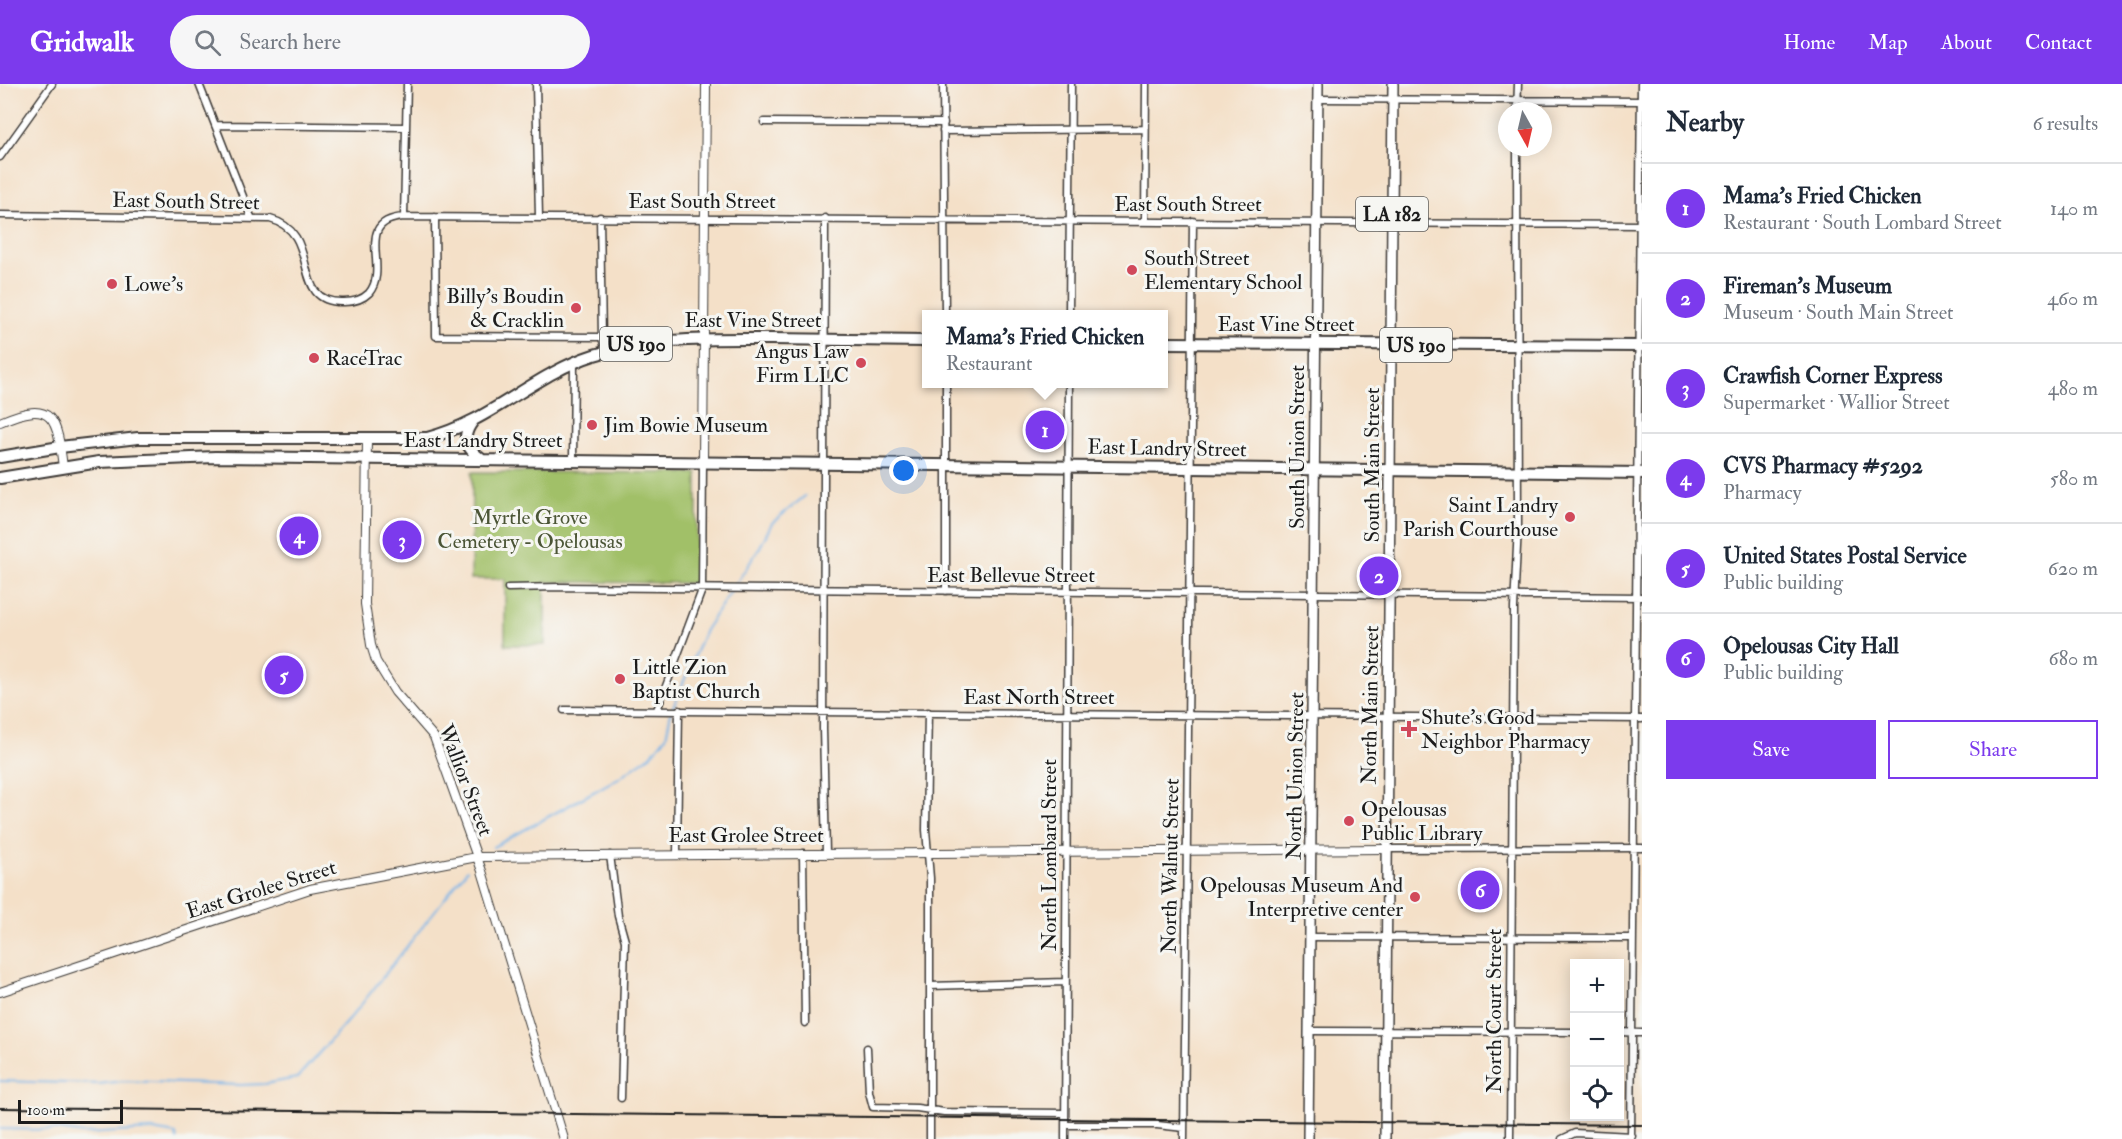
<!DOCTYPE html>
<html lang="en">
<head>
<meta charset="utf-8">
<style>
  :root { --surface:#fff; --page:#f6f6f7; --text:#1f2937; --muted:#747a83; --line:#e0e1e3; --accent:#7c3aed }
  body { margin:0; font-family:"IM FELL Double Pica",serif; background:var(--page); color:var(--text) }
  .controls { position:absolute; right:18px; bottom:18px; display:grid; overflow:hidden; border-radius:0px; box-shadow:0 3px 15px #0003 }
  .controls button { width:54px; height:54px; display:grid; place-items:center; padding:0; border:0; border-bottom:2px solid var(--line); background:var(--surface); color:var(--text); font:30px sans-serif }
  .compass { position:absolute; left:1498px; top:18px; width:54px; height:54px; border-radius:50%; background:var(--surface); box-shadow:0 3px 15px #0003; rotate:172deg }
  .scale { position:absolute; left:18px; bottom:15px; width:105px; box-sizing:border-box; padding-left:6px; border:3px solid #1c1c1c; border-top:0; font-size:16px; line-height:21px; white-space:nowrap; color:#1c1c1c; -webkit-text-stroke:4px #f6f6f2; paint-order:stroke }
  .you { position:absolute; left:904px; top:387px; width:21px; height:21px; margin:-15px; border:4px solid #fff; border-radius:50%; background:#1a73e8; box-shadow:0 0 0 9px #1a73e833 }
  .badge { display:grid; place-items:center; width:39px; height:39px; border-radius:50%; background:var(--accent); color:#fff; font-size:20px; font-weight:700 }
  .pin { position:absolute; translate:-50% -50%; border:3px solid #fff; box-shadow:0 2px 6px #0006 }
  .popup { position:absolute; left:922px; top:226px; width:246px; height:78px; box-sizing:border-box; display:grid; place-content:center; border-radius:0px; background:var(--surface); filter:drop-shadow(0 2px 4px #0005); font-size:20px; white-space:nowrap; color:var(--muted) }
  .popup b { font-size:22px; color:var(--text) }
  .popup::after { content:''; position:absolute; left:50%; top:100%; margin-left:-12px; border:12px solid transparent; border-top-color:var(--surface) }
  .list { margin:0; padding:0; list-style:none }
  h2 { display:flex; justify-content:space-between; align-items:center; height:78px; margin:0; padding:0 24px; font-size:26px }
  h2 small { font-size:20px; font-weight:400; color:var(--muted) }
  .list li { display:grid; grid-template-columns:39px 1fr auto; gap:18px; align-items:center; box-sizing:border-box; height:90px; padding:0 24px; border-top:2px solid var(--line) }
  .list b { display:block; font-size:22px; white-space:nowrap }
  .list p { margin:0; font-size:20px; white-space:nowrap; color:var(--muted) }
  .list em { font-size:20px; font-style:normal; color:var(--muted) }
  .actions { display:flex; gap:12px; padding:18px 24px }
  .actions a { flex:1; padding:14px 0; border:2px solid var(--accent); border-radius:0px; text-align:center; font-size:21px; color:var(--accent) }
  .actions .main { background:var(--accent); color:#fff }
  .icon { flex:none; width:33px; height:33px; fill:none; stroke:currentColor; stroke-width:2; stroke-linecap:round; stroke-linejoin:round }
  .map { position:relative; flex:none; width:1642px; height:1055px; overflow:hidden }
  header { display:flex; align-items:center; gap:36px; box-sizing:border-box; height:84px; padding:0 30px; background:var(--accent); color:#fff }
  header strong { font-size:28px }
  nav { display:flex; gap:33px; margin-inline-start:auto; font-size:21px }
  .search { width:420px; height:54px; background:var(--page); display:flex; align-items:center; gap:15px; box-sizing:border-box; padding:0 21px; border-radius:33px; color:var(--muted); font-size:22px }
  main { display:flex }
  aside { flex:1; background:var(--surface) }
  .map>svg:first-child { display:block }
  .green { fill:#a1c067; stroke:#5e6e42; stroke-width:1.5 }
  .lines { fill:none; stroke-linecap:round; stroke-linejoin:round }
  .stream { stroke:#76b3e8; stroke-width:2 }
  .minor-casing { stroke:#3c3936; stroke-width:9 }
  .tertiary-casing { stroke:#3c3936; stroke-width:10 }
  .primary-casing { stroke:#3c3936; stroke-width:12 }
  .trunk-casing { stroke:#3c3936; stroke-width:14 }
  .minor { stroke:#fff; stroke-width:6 }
  .tertiary { stroke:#fff; stroke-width:8 }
  .primary { stroke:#fff; stroke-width:9 }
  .trunk { stroke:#fff; stroke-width:10 }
  .rail { stroke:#1c1c1c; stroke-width:2 }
  .poi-dot { fill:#d1495b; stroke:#f6f6f2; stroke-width:2 }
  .labels { text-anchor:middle; stroke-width:6; stroke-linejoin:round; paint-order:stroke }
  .shield { fill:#f6f6f2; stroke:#5d5d5c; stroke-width:1.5 }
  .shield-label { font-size:20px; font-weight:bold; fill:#1c1c1c }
  .street-label { font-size:21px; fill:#1c1c1c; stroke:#f6f6f2 }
  .poi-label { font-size:21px; fill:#1c1c1c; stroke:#f6f6f2; text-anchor:start }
  .park-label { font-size:21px; fill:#4b5536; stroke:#f6f6f2 }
</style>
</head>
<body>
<header>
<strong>Gridwalk</strong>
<div class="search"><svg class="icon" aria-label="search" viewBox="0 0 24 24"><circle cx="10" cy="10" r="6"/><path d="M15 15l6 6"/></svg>Search here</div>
<nav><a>Home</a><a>Map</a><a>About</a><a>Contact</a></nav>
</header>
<main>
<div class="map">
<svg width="1642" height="1055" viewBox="0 0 1642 1055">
  <rect width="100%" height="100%" fill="#f6f6f2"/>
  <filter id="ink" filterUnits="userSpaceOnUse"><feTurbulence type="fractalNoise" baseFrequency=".0167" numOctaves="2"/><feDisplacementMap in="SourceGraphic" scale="12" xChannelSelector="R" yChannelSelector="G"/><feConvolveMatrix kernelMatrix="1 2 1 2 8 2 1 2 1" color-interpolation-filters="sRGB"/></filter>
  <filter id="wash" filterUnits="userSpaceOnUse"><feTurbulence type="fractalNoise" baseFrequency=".008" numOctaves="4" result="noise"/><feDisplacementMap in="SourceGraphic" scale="24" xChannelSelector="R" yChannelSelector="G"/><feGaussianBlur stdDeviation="1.35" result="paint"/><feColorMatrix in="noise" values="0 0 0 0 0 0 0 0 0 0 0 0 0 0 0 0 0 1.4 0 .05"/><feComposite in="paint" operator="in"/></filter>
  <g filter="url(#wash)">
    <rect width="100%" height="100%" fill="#f4e0c8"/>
    <path class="green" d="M472 388 697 389V499L545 498V561H505V495H471Z"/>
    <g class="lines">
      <path class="stream" d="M493 763 617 695 651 671 666 653 671 628 705 546 759 465 772 439 805 412
        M0 997 99 1000 123 997 241 1001 265 1000 297 994 357 926 467 786
        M0 1045 58 1046 83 1050 152 1046 176 1050 177 1055"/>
    </g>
  </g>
  <g filter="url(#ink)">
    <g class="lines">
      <g class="minor-casing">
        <path id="minor" d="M199 0 251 133
          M536 0 539 133
          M943 0 945 230
          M1318 15 1642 17
          M1517 27 1518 0
          M764 38 944 39
          M215 41 406 43
          M943 47 1145 45
          M0 73 52 0
          M0 131 270 135C324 149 287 220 344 218 354 218 362 216 369 209 391 183 352 137 404 133L1642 141
          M404 133 407 0
          M435 133 436 252 602 253
          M600 133 602 253 606 268
          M825 134 823 645 826 769
          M1145 136 1146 0
          M1069 230 1071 0
          M946 300V507
          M573 376 574 279
          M508 504 560 503 1642 513
          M564 626 1642 635
          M657 626 702 506 703 378
          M928 628 926 746 930 794V1055
          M1386 765 1642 764
          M803 769 805 939
          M677 770 679 626
          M610 771 618 832 625 857 621 1014
          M1311 853 1633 854
          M930 902 1065 898
          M1310 947 1574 948
          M1620 948 1642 949
          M867 964 869 1008 873 1023 917 1024 944 1028 1064 1029
          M1065 1041H1157L1184 1044
          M1065 1055 1069 300
          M1184 1055 1193 137
          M1510 1055 1514 524 1518 442 1517 63
          M1562 1055 1575 1049 1632 1052
          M1631 1055 1641 0"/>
      </g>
      <g class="tertiary-casing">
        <path id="tertiary" d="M0 338C54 314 57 335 63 383
          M367 355 365 520 371 561 376 577 395 608 434 653 482 787 564 1055
          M703 378 706 0
          M0 908 310 805 477 773 1386 765"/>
      </g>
      <g class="primary-casing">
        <path id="primary" d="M1308 1055 1318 0
          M1385 1055 1393 0"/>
      </g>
      <g class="trunk-casing">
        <path id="trunk" d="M1164 259 1642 262
          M473 337C460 354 466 363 481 375
          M0 373 60 363 138 354H427C489 339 534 290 594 271 652 253 711 255 771 255 823 256 875 256 926 257
          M0 394 99 378 215 373 1642 389"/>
      </g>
      <use href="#minor" class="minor"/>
      <use href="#tertiary" class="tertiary"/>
      <use href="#primary" class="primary"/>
      <use href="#trunk" class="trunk"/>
      <path class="rail" d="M0 1024 1642 1041"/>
    </g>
  </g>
  <g class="poi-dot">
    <circle cx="1132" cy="186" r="6"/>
    <circle cx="112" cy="200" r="6"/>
    <circle cx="576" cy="224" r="6"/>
    <circle cx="314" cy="274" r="6"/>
    <circle cx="861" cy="279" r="6"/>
    <circle cx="592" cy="341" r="6"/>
    <circle cx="1570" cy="433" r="6"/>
    <circle cx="620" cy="595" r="6"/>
    <path d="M1406 636h6v6h6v6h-6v6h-6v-6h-6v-6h6z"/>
    <circle cx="1349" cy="737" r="6"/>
    <circle cx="1415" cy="813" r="6"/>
  </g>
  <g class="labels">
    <g class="shield">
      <rect x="1356" y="113" width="72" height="34" rx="4.5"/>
      <rect x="600" y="243" width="72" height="34" rx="4.5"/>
      <rect x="1380" y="244" width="72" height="34" rx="4.5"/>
    </g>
    <g class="shield-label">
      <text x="1392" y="137">LA 182</text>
      <text x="636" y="267">US 190</text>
      <text x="1416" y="268">US 190</text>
    </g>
    <g class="street-label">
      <text transform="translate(186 117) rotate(1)" y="7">East South Street</text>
      <text x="702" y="124">East South Street</text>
      <text x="1188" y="127">East South Street</text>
      <text x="753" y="243">East Vine Street</text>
      <text x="1286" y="247">East Vine Street</text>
      <text x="483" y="363">East Landry Street</text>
      <text transform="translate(1297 363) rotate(-90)" y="7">South Union Street</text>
      <text transform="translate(1167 364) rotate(1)" y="7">East Landry Street</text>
      <text transform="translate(1372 381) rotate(-90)" y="7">South Main Street</text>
      <text x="1011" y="498">East Bellevue Street</text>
      <text x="1039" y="620">East North Street</text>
      <text transform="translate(1370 621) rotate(-89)" y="7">North Main Street</text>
      <text transform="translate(1295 692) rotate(-89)" y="7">North Union Street</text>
      <text transform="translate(466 696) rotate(69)" y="7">Wallior Street</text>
      <text x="746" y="758">East Grolee Street</text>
      <text transform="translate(1049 771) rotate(-90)" y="7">North Lombard Street</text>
      <text transform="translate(1170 782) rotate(-89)" y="7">North Walnut Street</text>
      <text transform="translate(261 805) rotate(-17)" y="7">East Grolee Street</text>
      <text transform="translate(1494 927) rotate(-90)" y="7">North Court Street</text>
    </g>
    <g class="poi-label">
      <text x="1144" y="181">South Street<tspan x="1144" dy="24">Elementary School</tspan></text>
      <text x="124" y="207">Lowe's</text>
      <text x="564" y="219" text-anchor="end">Billy's Boudin<tspan x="564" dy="24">&amp; Cracklin</tspan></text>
      <text x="849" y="274" text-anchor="end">Angus Law<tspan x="849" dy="24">Firm LLC</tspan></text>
      <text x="326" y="281">RaceTrac</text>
      <text x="604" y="348">Jim Bowie Museum</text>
      <text x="1558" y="428" text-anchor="end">Saint Landry<tspan x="1558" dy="24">Parish Courthouse</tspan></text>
      <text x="632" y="590">Little Zion<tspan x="632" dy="24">Baptist Church</tspan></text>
      <text x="1421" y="640">Shute's Good<tspan x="1421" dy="24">Neighbor Pharmacy</tspan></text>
      <text x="1361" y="732">Opelousas<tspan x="1361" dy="24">Public Library</tspan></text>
      <text x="1403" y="808" text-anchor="end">Opelousas Museum And<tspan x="1403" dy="24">Interpretive center</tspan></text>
    </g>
    <g class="park-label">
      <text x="530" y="440">Myrtle Grove<tspan x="530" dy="24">Cemetery - Opelousas</tspan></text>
    </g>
  </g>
</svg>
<div class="controls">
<button>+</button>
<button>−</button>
<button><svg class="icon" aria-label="locate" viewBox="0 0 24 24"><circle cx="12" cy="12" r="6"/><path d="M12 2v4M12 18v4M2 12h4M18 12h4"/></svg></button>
</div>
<svg class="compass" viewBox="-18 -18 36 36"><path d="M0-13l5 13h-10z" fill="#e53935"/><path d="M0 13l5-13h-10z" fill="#747a83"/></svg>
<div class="scale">100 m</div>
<div class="you"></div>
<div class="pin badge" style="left:1045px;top:346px">1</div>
<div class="popup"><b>Mama's Fried Chicken</b>Restaurant</div>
<div class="pin badge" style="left:1379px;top:492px">2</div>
<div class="pin badge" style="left:402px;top:456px">3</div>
<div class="pin badge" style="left:299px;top:452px">4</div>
<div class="pin badge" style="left:284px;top:591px">5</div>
<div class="pin badge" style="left:1480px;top:806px">6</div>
</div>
<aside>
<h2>Nearby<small>6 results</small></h2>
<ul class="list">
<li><span class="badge">1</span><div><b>Mama's Fried Chicken</b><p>Restaurant · South Lombard Street</p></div><em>140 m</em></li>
<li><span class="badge">2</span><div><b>Fireman's Museum</b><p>Museum · South Main Street</p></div><em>460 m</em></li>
<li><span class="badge">3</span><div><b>Crawfish Corner Express</b><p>Supermarket · Wallior Street</p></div><em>480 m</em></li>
<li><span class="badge">4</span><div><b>CVS Pharmacy #5292</b><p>Pharmacy</p></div><em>580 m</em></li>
<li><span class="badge">5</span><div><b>United States Postal Service</b><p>Public building</p></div><em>620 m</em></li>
<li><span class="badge">6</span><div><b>Opelousas City Hall</b><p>Public building</p></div><em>680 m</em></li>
</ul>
<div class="actions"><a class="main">Save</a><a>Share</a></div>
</aside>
</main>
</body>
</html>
